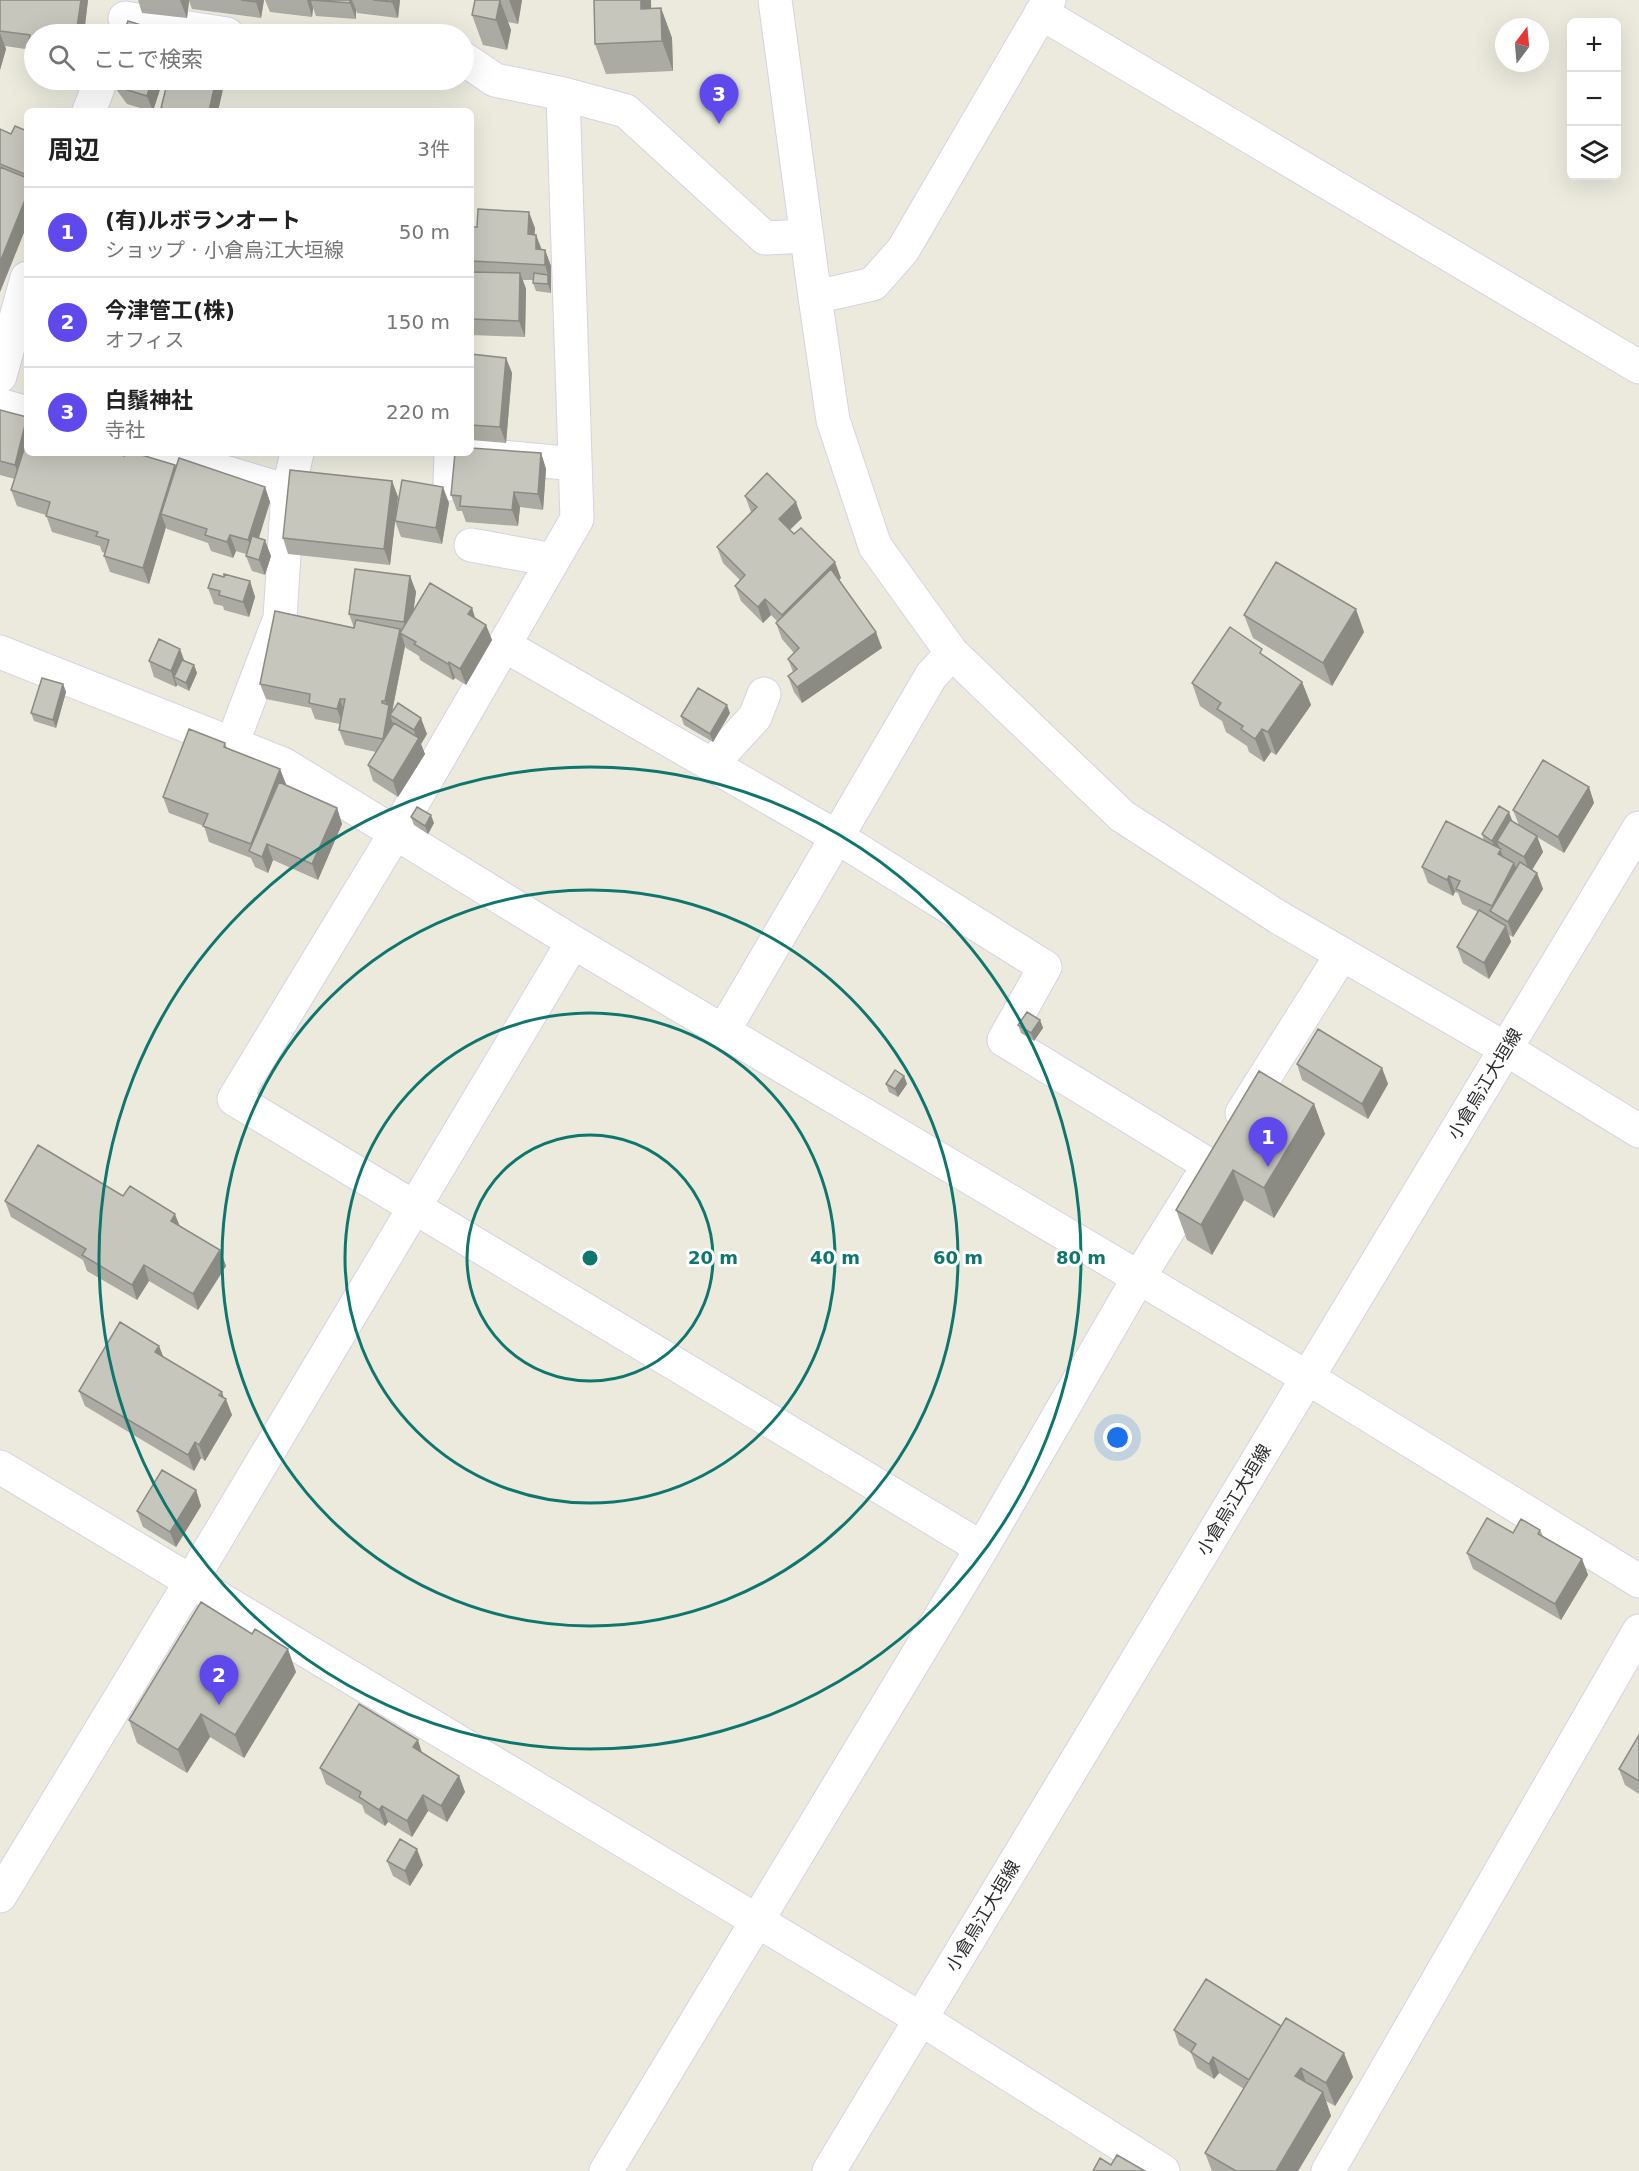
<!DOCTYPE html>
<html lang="ja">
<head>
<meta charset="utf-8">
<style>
  :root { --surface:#fff; --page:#f6f6f6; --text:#222; --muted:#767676; --line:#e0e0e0; --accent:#5f49ed }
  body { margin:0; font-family:"DejaVu Sans","Noto Sans JP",sans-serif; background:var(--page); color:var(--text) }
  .controls { position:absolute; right:18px; top:18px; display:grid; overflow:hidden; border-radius:9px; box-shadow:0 6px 24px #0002 }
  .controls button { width:54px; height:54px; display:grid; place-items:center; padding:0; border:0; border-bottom:2px solid var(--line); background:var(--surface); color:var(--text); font:30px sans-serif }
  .compass { position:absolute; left:1495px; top:18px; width:54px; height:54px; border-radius:50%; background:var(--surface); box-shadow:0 6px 24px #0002; rotate:16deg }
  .you { position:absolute; left:1118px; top:1438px; width:21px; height:21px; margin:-15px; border:4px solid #fff; border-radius:50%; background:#1a73e8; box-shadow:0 0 0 9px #1a73e833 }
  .badge { display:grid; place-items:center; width:39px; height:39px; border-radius:50%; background:var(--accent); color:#fff; font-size:20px; font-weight:700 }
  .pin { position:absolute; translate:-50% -50px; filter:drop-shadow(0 2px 3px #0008) }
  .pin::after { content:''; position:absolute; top:32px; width:21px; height:18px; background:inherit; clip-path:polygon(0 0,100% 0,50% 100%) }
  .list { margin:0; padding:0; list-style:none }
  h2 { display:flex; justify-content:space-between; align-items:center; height:78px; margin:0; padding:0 24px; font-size:26px }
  h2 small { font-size:20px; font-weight:400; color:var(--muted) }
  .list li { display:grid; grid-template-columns:39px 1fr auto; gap:18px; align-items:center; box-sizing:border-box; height:90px; padding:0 24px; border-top:2px solid var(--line) }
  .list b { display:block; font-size:22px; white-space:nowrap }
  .list p { margin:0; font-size:20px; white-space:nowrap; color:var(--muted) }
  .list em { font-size:20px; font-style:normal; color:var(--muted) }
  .icon { flex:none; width:33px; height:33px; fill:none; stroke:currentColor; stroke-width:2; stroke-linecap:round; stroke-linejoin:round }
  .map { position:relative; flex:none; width:1639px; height:2171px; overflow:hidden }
  .search { position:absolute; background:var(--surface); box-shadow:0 6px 24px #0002; left:24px; top:24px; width:450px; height:66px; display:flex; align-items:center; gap:15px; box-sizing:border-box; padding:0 21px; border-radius:33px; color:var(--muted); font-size:22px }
  .panel { position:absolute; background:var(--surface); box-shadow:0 6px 24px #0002; left:24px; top:108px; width:450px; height:348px; border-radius:9px }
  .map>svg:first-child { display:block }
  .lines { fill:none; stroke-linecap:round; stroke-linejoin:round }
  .minor-casing { stroke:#d5d3e2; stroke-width:35 }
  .secondary-casing { stroke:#d5d3e2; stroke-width:35 }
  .minor { stroke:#fff; stroke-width:33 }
  .secondary { stroke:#fff; stroke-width:33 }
  .wall { fill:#abaaa3 }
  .shaded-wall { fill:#8b8b84 }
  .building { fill:#c7c6bd; stroke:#8b8b84; stroke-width:1.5 }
  .ring { fill:none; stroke:#0f766e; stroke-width:3 }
  .labels { text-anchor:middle; stroke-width:6; stroke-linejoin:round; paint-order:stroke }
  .street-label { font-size:18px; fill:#2a2a2a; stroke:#fff }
  .centre { fill:#0f766e; stroke:#fff; stroke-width:3 }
  .ring-label { font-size:18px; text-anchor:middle; font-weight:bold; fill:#0f766e; stroke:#fff; stroke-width:6; stroke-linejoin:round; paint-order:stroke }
</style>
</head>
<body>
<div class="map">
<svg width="1639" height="2171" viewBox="0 0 1639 2171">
  <rect width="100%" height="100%" fill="#ebeadd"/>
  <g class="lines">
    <g class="minor-casing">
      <path id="minor" d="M775 0 815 297
        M1049 0 903 250 873 284 815 297 833 420 875 546 952 653 1122 816 1278 917 1506 1049 1639 1131
        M1041 13 1639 367
        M125 18 227 34
        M464 59 495 80 563 94 626 111 765 238 807 236
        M563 94 577 519 396 832 234 1099 982 1548
        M89 111 101 80
        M0 376 27 278
        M0 405 27 413
        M160 453 288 491 280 618 232 744
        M459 453 575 464
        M450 484 451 453
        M288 491 297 453
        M471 545 553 560
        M504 645 837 837 1045 967 1004 1040 1209 1165
        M0 652 283 764 573 942 1308 1378 1639 1581
        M712 764 755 717 764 694
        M724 1030 931 676 952 653
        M1242 1113 1342 954
        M0 1467 921 2019 1163 2171
        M0 1896 190 1583 573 942
        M606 2171 982 1548 1139 1277 1202 1176
        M1328 2171 1639 1631"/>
    </g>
    <g class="secondary-casing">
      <path id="secondary" d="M829 2171 1639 828"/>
    </g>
    <use href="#minor" class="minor"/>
    <use href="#secondary" class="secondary"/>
  </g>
  <path class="wall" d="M0 0H88L84 34H34V58L32 50 5 46 6 49 0 70Z
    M138 0H264L261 18 192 9 189 1 187 18 142 13Z
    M265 0H400L398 18 357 13 356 10V19L316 16 313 8 312 17 270 12Z
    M475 0H522L518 24 508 22 511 30 507 50 483 45 472 15Z
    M651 8H661L672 38 673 71 606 74 595 44Z
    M113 80H163L153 111H150L127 104 116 89Z
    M168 80H225L218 111H162L161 108Z
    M0 129 11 134 27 131V225L0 292Z
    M471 227 535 228 534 235H536L542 250H545L551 266V293L536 291 533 283 534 280H523L526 289 525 337 471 335Z
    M471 354 506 358 512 373 506 443 471 440Z
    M0 410 27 453 176 468 265 487 270 502 259 538 271 556 265 575 252 571 246 556V554L236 551 233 558 211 551 208 543 167 529 166 527 149 584 110 572 104 556 105 553 102 552 100 546 52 532 46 515 17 506 11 490 15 479 0 475Z
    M541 453 546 469 543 510 520 507 518 526 466 522 462 511H457L451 495Z
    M392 481 398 497 390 565 288 554 283 538Z
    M745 496 802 518 790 530 841 578 839 580 882 648 802 703 794 692 788 676 793 672 788 659 794 653 782 639 776 623 778 622 771 615 763 623 741 601 735 586 740 580 723 563 717 547 751 512Z
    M449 503 442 544 401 537 395 521Z
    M410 576 416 592 413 611 472 608 475 618 486 625 492 640 466 685 455 678 453 680 420 660 419 656 406 648 405 646 392 712 427 734 421 744 425 754 398 797 373 781 368 765 376 752 345 745 339 730 340 724 315 719 311 708 266 699 260 684 354 628 349 614Z
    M224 577 250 581 255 597 249 617 224 610 223 606 214 604 208 588Z
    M1244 615 1364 632 1332 686 1253 638Z
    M1265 657 1302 682 1311 705 1276 755 1271 752 1264 762 1249 752 1247 746 1226 732 1222 721 1200 706 1192 683Z
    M149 661H184L194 665 197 673 189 691 177 685 176 687 154 677Z
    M63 684 66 692 56 728 34 721 31 713Z
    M730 713 713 742 684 725 681 716Z
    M225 743 227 748 280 769 286 785 337 808 342 824 318 880 273 860 268 873 255 867 251 858 209 842 204 826 169 813 163 797Z
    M1589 787 1594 803 1564 853 1537 837 1543 852 1532 870 1537 873 1543 889 1513 937 1509 935 1511 942 1489 979 1463 963 1457 947 1478 912 1462 904 1458 893 1455 892 1453 896 1428 883 1422 867 1484 841 1482 834 1513 822 1519 825 1513 810Z
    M411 817 434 823 428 834 414 825Z
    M1040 1020 1043 1028 1034 1041 1021 1033 1018 1025Z
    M1297 1064 1382 1068 1388 1084 1368 1119 1302 1080Z
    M904 1076 907 1084 898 1097 889 1092 886 1084Z
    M1314 1104 1325 1134 1274 1218 1244 1200 1212 1255 1187 1240 1176 1210Z
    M123 1196 180 1226 220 1250 226 1266 198 1310 149 1281 137 1300 87 1271 83 1260 11 1217 5 1201Z
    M159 1346 163 1357 224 1398 232 1415 205 1461 201 1458 194 1471 85 1406 79 1391Z
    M196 1490 201 1506 176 1547 143 1527 137 1511Z
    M1540 1530 1543 1536 1582 1559 1588 1575 1561 1620 1473 1569 1467 1553 1513 1533Z
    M296 1672 244 1758 210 1737 187 1773 137 1743 129 1720Z
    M1639 1735V1794L1625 1785 1619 1769Z
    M422 1753 459 1776 465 1792 447 1822 428 1811 412 1837 388 1822 385 1826 365 1813 362 1805 326 1784 320 1768Z
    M387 1861 423 1865 410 1886 393 1876Z
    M1174 2030 1353 2077 1335 2106 1326 2101 1331 2116 1298 2171H1212L1205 2153 1244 2089 1219 2073 1214 2079 1197 2068 1191 2053 1179 2045Z"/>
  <path class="shaded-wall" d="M81 0H88L84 34H76Z
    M180 0H189V1L187 18Z
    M256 0H264L261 18 256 2Z
    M307 0H314L311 1 313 8 312 17Z
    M350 0H352L356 10V19L350 3Z
    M392 0H400L398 18 392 2Z
    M500 0 511 30 507 50 496 20Z
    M509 0H522L518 24Z
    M641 0H651L652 39 641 9Z
    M661 8 672 38 673 71 662 41Z
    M0 33 6 49 0 70Z
    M152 80H163L153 111 147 96Z
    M216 80H225L218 111H209Z
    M27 195V225L0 292V262Z
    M529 212 535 228 534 250 528 234Z
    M536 235 542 251 536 249Z
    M545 250 551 266V293L548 284V275L545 265Z
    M520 273 526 289 525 337 519 321Z
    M506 358 512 373 506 443 500 427Z
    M27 417V453L20 480 15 465Z
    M541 453 546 469 543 510 538 494Z
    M175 465 180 481 161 514 166 527 149 584 143 568Z
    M392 481 398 497 390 565 384 549Z
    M265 487 270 502 253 556 248 540Z
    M443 487 449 503 442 544 436 528Z
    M514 492 520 507 518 526 512 510Z
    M796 502 802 518 784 535 779 519Z
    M230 535 236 551 233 558 227 542Z
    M265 540 271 556 265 575 259 560Z
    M835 562 841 578 788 631 782 615Z
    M410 576 416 592 410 637 404 622Z
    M250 581 255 597 249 617 243 602Z
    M765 599 771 615 763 623 758 607Z
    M472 608 477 624 468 614Z
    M1356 609 1364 632 1332 686 1323 663Z
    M486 625 492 640 466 685 460 669Z
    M400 629 405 646 391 717 390 715 394 726 388 754 383 739 382 701 387 716 389 710 385 701Z
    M876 632 882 648 802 703 797 687Z
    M180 649 186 665 174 677 177 685 176 687 171 671Z
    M449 662 455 678 453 680 448 664Z
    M194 665 197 673 189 691 186 683Z
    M1302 682 1311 705 1276 755 1268 732Z
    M63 684 66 692 56 728 53 720Z
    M340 699 345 714 343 725 337 709Z
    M727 705 730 713 713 742 710 734Z
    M421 718 427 734 421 744 425 754 398 797 393 781 417 741 414 730Z
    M1262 729 1271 752 1264 762 1255 739Z
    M280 769 286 784 258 855 255 854 251 844Z
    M1589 787 1594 803 1564 853 1558 837Z
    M337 808 342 824 318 880 312 864Z
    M1509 812 1515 828 1497 841 1506 865 1504 870 1492 841Z
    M431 815 434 823 428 834 425 826Z
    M1537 836 1543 852 1530 873 1524 857Z
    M267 844 273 860 268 873 262 857Z
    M1514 863 1520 878 1494 913 1492 906Z
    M1537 873 1543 889 1513 937 1508 922Z
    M1449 876 1455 892 1453 896 1447 880Z
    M1506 926 1511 942 1489 979 1484 963Z
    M1040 1020 1043 1028 1034 1041 1031 1033Z
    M1382 1068 1388 1084 1368 1119 1362 1104Z
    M904 1076 907 1084 898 1097 895 1089Z
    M1314 1104 1325 1134 1274 1218 1264 1188Z
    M1233 1170 1244 1200 1212 1255 1201 1225Z
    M175 1214 181 1229 171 1221Z
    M220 1250 226 1266 198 1310 193 1294Z
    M144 1265 149 1281 137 1300 132 1285Z
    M159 1346 165 1361 155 1352Z
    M222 1392 225 1401 226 1399 232 1415 205 1461 199 1445Z
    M195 1442 201 1458 194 1471 188 1455Z
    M196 1490 201 1506 176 1547 170 1532Z
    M1582 1559 1588 1575 1561 1620 1555 1604Z
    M288 1649 296 1672 244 1758 235 1735Z
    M201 1714 210 1737 187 1773 178 1750Z
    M418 1740 423 1756 413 1747Z
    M459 1776 465 1792 447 1822 441 1806Z
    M423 1795 428 1811 412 1837 407 1821Z
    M382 1806 388 1822 385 1826 379 1810Z
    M417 1849 423 1865 410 1886 405 1871Z
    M1344 2053 1353 2077 1335 2106 1326 2083Z
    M1213 2057 1219 2073 1214 2079 1209 2064Z
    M1301 2068 1309 2091 1295 2076Z
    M1323 2092 1331 2116 1298 2171H1276Z"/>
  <path class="building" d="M0 0H81L76 34H34V43L29 42 30 35 0 31Z
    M241 0H256V2Z
    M311 0H350V3Z
    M373 0H392V2Z
    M475 0H500L496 20 472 15Z
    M594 0H641V9L661 8 662 41 595 44Z
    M128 21 167 33V34H123Z
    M179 32 189 34H178Z
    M115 80H152L147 96 121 88Z
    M168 80H216L209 111H174L161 108Z
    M15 126 27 131V175L0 164V129L11 134Z
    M0 167 27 178V195L0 262Z
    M478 209 529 212 528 234 536 235V249L545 250V265L471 261V227H477Z
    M471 272 520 273 519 321 471 319Z
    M534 273 548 275V284L533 283Z
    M471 354 506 358 500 427 471 425Z
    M0 410 27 417 15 465 0 461Z
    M27 440V453H116L124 456 125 453H135L175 465 143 568 104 556 109 540 96 536 98 532 46 516 50 502 11 490Z
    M471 448 541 453 538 494 514 492 512 510 460 506 461 496 451 495 455 453H471Z
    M179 458 265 487 248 540 230 535 227 542 205 535 207 529 161 514Z
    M290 470 392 481 384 549 283 538Z
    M767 473 796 502 779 519 794 534 801 528 835 562 782 615 765 599 758 607 735 586 745 575 717 547 757 507 745 496Z
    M402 480 443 487 436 528 395 521Z
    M252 536 265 540 259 560 246 556Z
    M1276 562 1356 609 1323 663 1244 615Z
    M355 569 410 576 404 622 349 614Z
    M831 569 876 632 797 687 788 676 797 669 788 659 799 648 776 623Z
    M213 574 224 577V574L250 581 243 602 219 595 220 591 208 588Z
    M430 583 472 608 468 614 486 625 460 669 449 662 448 664 414 644 416 642 400 633Z
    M275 611 354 628 356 620 400 629 385 701H382V703L389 705 383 739 339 730 345 699H340L337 709 309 703 310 694 260 684Z
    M1230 627 1262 649 1260 653 1302 682 1268 732 1262 729 1255 739 1241 729 1243 726 1217 709 1221 703 1192 683Z
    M159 639 180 649 171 671 149 661Z
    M182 660 194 665 186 683 174 677Z
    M42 678 63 684 53 720 31 713Z
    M698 688 727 705 710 734 681 716Z
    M398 703 421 718 414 730 390 715Z
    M394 723 419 738 393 781 368 765Z
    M189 729 225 743 224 747 280 769 251 844 203 826 208 814 163 797Z
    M1543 760 1589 787 1558 837 1513 810Z
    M279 782 337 808 312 864 267 844 262 857 249 851Z
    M1499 806 1509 812 1492 841 1482 834Z
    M417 807 431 815 425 826 411 817Z
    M1510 820 1537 836 1524 857 1497 841Z
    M1446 821 1501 849 1498 854 1514 863 1492 906 1456 889 1460 881 1449 876 1447 880 1422 867Z
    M1520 862 1537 873 1508 922 1490 911Z
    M1479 910 1506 926 1484 963 1457 947Z
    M1027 1012 1040 1020 1031 1033 1018 1025Z
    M1318 1029 1382 1068 1362 1104 1297 1064Z
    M895 1070 904 1076 895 1089 886 1084Z
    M1259 1071 1314 1104 1264 1188 1233 1170 1201 1225 1176 1210Z
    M38 1145 123 1196 130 1186 175 1214 171 1221 220 1250 193 1294 144 1265 132 1285 82 1255 86 1249 5 1201Z
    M120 1322 159 1346 155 1352 222 1392 219 1395 226 1399 199 1445 195 1442 188 1455 79 1391Z
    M162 1470 196 1490 170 1532 137 1511Z
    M1487 1518 1513 1533 1521 1519 1540 1530 1538 1534 1582 1559 1555 1604 1467 1553Z
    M201 1602 252 1634 255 1629 288 1649 235 1735 201 1714 178 1750 129 1720Z
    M359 1704 418 1740 413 1747 459 1776 441 1806 423 1795 407 1821 382 1806 379 1810 359 1797 361 1792 320 1768Z
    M1639 1735V1781L1619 1769Z
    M400 1839 417 1849 405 1871 387 1861Z
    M1206 1979 1281 2026 1249 2080 1213 2057 1209 2064 1191 2052 1196 2044 1174 2030Z
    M1286 2018 1344 2053 1326 2083 1301 2068 1295 2076 1323 2092 1276 2171H1236L1205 2153Z
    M1117 2155 1145 2171H1093L1100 2158 1111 2165Z"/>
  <g class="ring">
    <circle cx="590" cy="1258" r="123"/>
    <circle cx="590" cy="1258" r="245"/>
    <circle cx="590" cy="1258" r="368"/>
    <circle cx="590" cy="1258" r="491"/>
  </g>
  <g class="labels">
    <g class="street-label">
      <text transform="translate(1485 1084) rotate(-59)" y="6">小倉烏江大垣線</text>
      <text transform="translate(1234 1500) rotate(-59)" y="6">小倉烏江大垣線</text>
      <text transform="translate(983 1916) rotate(-59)" y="6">小倉烏江大垣線</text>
    </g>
  </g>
  <circle cx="590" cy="1258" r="9" class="centre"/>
  <g class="ring-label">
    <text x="713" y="1264">20 m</text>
    <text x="835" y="1264">40 m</text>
    <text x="958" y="1264">60 m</text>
    <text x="1081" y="1264">80 m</text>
  </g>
</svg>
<div class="controls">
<button>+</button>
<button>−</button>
<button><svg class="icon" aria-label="layers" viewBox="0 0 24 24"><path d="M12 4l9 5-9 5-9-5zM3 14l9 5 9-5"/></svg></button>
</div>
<svg class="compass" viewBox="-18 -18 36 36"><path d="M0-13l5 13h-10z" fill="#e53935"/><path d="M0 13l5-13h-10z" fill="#767676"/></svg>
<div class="you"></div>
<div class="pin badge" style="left:1268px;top:1167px">1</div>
<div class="pin badge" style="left:219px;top:1705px">2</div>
<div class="pin badge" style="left:719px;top:124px">3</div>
<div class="search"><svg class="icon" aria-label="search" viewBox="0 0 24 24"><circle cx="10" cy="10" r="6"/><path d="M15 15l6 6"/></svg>ここで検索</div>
<section class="panel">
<h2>周辺<small>3件</small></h2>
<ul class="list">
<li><span class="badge">1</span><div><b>(有)ルボランオート</b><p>ショップ · 小倉烏江大垣線</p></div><em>50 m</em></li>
<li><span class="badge">2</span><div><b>今津管工(株)</b><p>オフィス</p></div><em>150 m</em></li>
<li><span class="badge">3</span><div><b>白鬚神社</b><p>寺社</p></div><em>220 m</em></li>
</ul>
</section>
</div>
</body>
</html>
